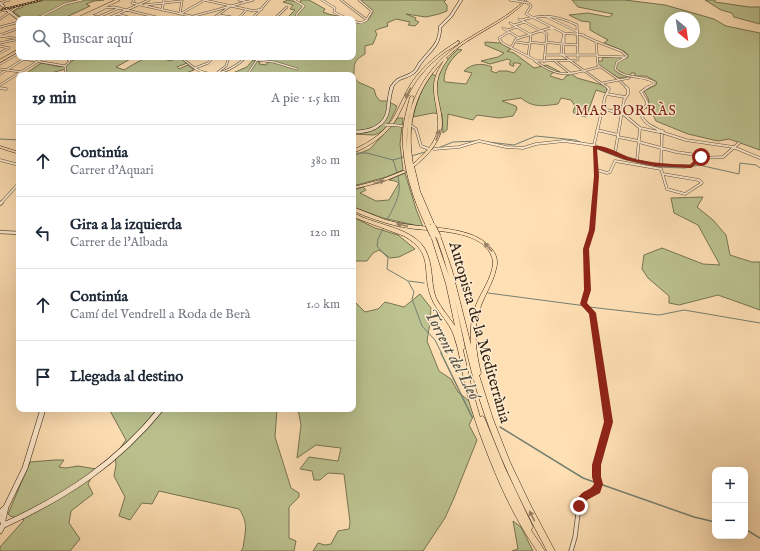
<!DOCTYPE html>
<html lang="es">
<head>
<meta charset="utf-8">
<style>
  :root { --surface:#fff; --page:#f6f6f7; --text:#1f2937; --muted:#747a83; --line:#e0e1e3 }
  body { margin:0; font-family:"IM FELL English",serif; background:var(--page); color:var(--text) }
  .controls { position:absolute; right:12px; bottom:12px; display:grid; overflow:hidden; border-radius:8px; box-shadow:0 4px 16px #0002 }
  .controls button { width:36px; height:36px; display:grid; place-items:center; padding:0; border:0; border-bottom:1px solid var(--line); background:var(--surface); color:var(--text); font:20px sans-serif }
  .compass { position:absolute; left:664px; top:12px; width:36px; height:36px; border-radius:50%; background:var(--surface); box-shadow:0 4px 16px #0002; rotate:151deg }
  .stop { position:absolute; width:12px; height:12px; margin:-9px; border:3px solid #8f2418; border-radius:50%; background:#fff }
  .stop.end { background:#8f2418; border-color:#fff; box-shadow:0 1px 4px #0008 }
  .list { margin:0; padding:0; list-style:none }
  h2 { display:flex; justify-content:space-between; align-items:center; height:52px; margin:0; padding:0 16px; font-size:17px }
  h2 small { font-size:13px; font-weight:400; color:var(--muted) }
  .list li { display:grid; grid-template-columns:26px 1fr auto; gap:12px; align-items:center; box-sizing:border-box; height:72px; padding:0 16px; border-top:1px solid var(--line) }
  .list b { display:block; font-size:15px; white-space:nowrap }
  .list p { margin:0; font-size:13px; white-space:nowrap; color:var(--muted) }
  .list em { font-size:13px; font-style:normal; color:var(--muted) }
  .icon { flex:none; width:22px; height:22px; fill:none; stroke:currentColor; stroke-width:2; stroke-linecap:round; stroke-linejoin:round }
  .map { position:relative; flex:none; width:760px; height:551px; overflow:hidden }
  .search { position:absolute; background:var(--surface); box-shadow:0 4px 16px #0002; left:16px; top:16px; width:340px; height:44px; display:flex; align-items:center; gap:10px; box-sizing:border-box; padding:0 14px; border-radius:8px; color:var(--muted); font-size:15px }
  .panel { position:absolute; background:var(--surface); box-shadow:0 4px 16px #0002; left:16px; top:72px; width:340px; height:340px; border-radius:8px }
  .map>svg:first-child { display:block }
  .green { fill:#bcc390; stroke:#777453; fill-rule:evenodd }
  .lines { fill:none; stroke-linecap:round; stroke-linejoin:round }
  .stream-far1 { stroke:#748072; stroke-width:1 }
  .stream { stroke:#748072; stroke-width:1.5 }
  .street-far3-casing { stroke:#65533e; stroke-width:2.5 }
  .street-far2-casing { stroke:#65533e; stroke-width:3 }
  .street-far1-casing { stroke:#65533e; stroke-width:4 }
  .street-casing { stroke:#65533e; stroke-width:5 }
  .secondary-far2-casing { stroke:#322416; stroke-width:3.5 }
  .secondary-far1-casing { stroke:#322416; stroke-width:4 }
  .secondary-casing { stroke:#322416; stroke-width:6 }
  .primary-casing { stroke:#322416; stroke-width:3.5 }
  .highway-casing { stroke:#322416; stroke-width:1 }
  .street-far3 { stroke:#ffebcf; stroke-width:1.5 }
  .street-far2 { stroke:#ffebcf; stroke-width:2 }
  .street-far1 { stroke:#ffebcf; stroke-width:2.5 }
  .street { stroke:#ffebcf; stroke-width:3.5 }
  .secondary-far2 { stroke:#ffebcf; stroke-width:2.5 }
  .secondary-far1 { stroke:#ffebcf; stroke-width:3 }
  .secondary { stroke:#ffebcf; stroke-width:5 }
  .primary { stroke:#ffe0b5; stroke-width:2.5 }
  .highway { fill:#ffe0b5; fill-rule:evenodd }
  .rail-casing { stroke:#322416; stroke-width:2 }
  .rail { stroke:#ffebcf; stroke-width:1; stroke-dasharray:1.5; stroke-linecap:butt }
  .street-bridge-far1-casing { stroke:#65533e; stroke-width:2.5; stroke-linecap:butt }
  .street-bridge-casing { stroke:#65533e; stroke-width:3; stroke-linecap:butt }
  .highway-bridge-casing { stroke:#322416; stroke-width:6; stroke-linecap:butt }
  .street-bridge-far1 { stroke:#ffebcf; stroke-width:1.5 }
  .street-bridge { stroke:#ffebcf; stroke-width:2 }
  .highway-bridge { stroke:#ffe0b5; stroke-width:5 }
  .oneway { fill:#988266 }
  .route { fill:#8f2418 }
  .labels { text-anchor:middle; stroke-width:3; stroke-linejoin:round; paint-order:stroke }
  .far-neighbourhood-label { font-size:14px; letter-spacing:1px; fill:#7a1f14; stroke:#ffebcf }
  .street-label { font-size:16px; fill:#322416; stroke:#ffebcf }
  .water-label { font-size:17px; font-style:italic; fill:#535244; stroke:#ffebcf }
</style>
</head>
<body>
<div class="map">
<svg width="760" height="551" viewBox="0 0 760 551">
  <rect width="100%" height="100%" fill="#ffe0b5"/>
  <filter id="stains"><feTurbulence type="fractalNoise" baseFrequency=".005" numOctaves="4"/><feColorMatrix values="0 0 0 0 .2 0 0 0 0 .09 0 0 0 0 .02 0 0 0 .5 -.17"/></filter>
  <radialGradient id="worn" r=".72"><stop offset=".6" stop-color="#630" stop-opacity="0"/><stop offset="1" stop-color="#630" stop-opacity=".3"/></radialGradient>
  <path class="green" d="M43 0H104L94 1 86 4 90 6 62 19H39L42 17 40 16 23 19 13 11 23 7 22 5 0 11Z
    M288 0 300 3 301 0H309L325 9 323 12C331 16 339 15 347 19H286L295 10 290 9 293 5 283 2Z
    M360 0H446L444 2 447 5V11L439 14 426 17 406 14 416 18 415 20 419 22 415 26 408 25 410 22 396 19 387 23 388 26C384 28 378 28 375 31L377 34 373 44 365 46V54C353 61 354 64 354 77L358 82 374 89 376 96 380 101H387L397 106C393 116 385 135 372 135 366 135 359 134 353 134V75H228L247 67 253 60 260 62 259 64 266 65 271 57H353V22C364 24 369 22 373 11Z
    M572 0H625L665 5 714 19 726 26 760 33V150L729 139 718 141 688 134 656 121 652 113 653 111 646 108C652 102 647 97 644 91L656 85 657 82 646 76H635V73H631L630 77 619 78 599 66 598 61H602L603 57 627 58 629 56 624 51 604 43 608 40 590 30V22L581 21 569 15 588 13 609 17 613 14 578 7ZM670 18H694V42H670Z
    M705 0H715V2L749 7H760V24L734 17 732 13 721 10Z
    M485 42 500 43 511 49 507 51 514 53 534 68 547 65 560 72 552 73 550 76 563 80 566 76 572 74 577 78 606 86 607 89 606 93 596 90 586 117 575 114 573 112 575 106 571 100 561 98 558 104C543 106 533 108 521 98L502 101 516 106 517 109 513 116 499 118 477 115 473 120 448 114 447 130 443 133 442 114 433 113 413 117C417 101 422 87 432 74L438 77 445 62 458 49 462 50C452 57 444 68 444 81L446 82 466 84 472 73 464 71C472 63 483 63 492 67L491 71 496 73 499 71H507L514 73 521 64 518 63H513L514 66H512L509 64 511 61 508 59 490 64 481 61 498 57 504 53 485 45Z
    M78 57H134L116 67 124 70C139 61 153 51 169 61L180 58 187 63 177 67 179 69 188 65 194 70 186 73 188 75H67L66 69 43 75H24L41 63C63 66 56 72 78 57Z
    M398 118H403L400 144 403 170 386 177 353 186V156L370 149Z
    M405 173 416 209 423 227 383 218 353 207V190L363 187 366 190 360 193 376 201 389 200 399 183 395 181 389 180Z
    M703 197 697 207 713 220 726 235 730 255 752 262H760V310L718 295 679 305 669 303V296L648 278 642 269 644 255 662 248 703 264 720 265 698 225 674 213 671 198Z
    M353 217 375 228 398 235 415 249 399 257 390 258 379 250 373 253 367 261H353Z
    M420 294 431 308 430 323 427 341 439 371 451 379 458 392 469 401 474 415 469 425 477 440 454 498 445 518 423 551H313L318 543 325 545 331 544 338 531 349 529 350 522 344 474 328 473 320 480H314L312 471 300 469 309 457 338 461 341 448 316 445 297 458 301 425 298 409H353V304L356 303 365 312 378 309 385 302 404 307Z
    M109 409H277L275 437 291 488 299 493V497L289 507V538L296 541 294 551H241L243 548C245 532 249 523 239 509L159 491 152 504 142 503 130 520 119 516 125 497 114 476 116 465 115 455 126 440Z
    M55 460H64L59 467 66 468 78 466 96 469 88 484 93 494 71 511 69 523 80 539 70 551H0V547L24 520 10 516 8 514 30 462Z
    M513 521 521 527 533 551H512L518 549Z"/>
  <g class="lines">
    <path class="stream-far1" d="M0 139 19 140
      M488 142 514 145 536 136 575 140 583 143
      M438 148 453 142 477 141
      M597 149 623 159 656 167 685 168 699 165 739 174 740 163 756 165 760 168
      M353 153H367L393 160 404 157
      M411 156 425 152
      M387 220C401 194 403 189 393 160
      M383 229 378 239 377 246 388 258 387 269 408 281 414 292 412 299 422 326 435 340 442 354
      M409 281 424 283
      M488 293 586 306
      M589 307 659 315 684 310 760 323"/>
    <path class="stream" d="M441 353 472 417
      M500 427 583 478 597 483
      M600 484 694 517 715 522
      M745 529 760 538"/>
    <g class="street-far3-casing">
      <path id="street-far3" d="M134 0 132 3 204 19
        M204 0 254 11 262 9
        M239 0 245 1
        M294 0 304 6 297 14 295 19
        M322 0 335 8 334 12 348 19
        M341 0 367 20 361 23 353 21
        M359 0 372 11 367 19
        M510 0 517 1
        M0 3 9 0
        M144 5 182 1
        M103 8 114 7 164 19
        M162 10 164 0
        M0 11 7 10
        M180 13 182 1
        M118 14 134 19
        M180 14 205 0
        M526 14 564 33 584 35
        M526 14 531 6 528 3
        M90 15 105 19
        M219 15 231 17 228 19
        M194 16 253 0
        M545 16 578 32
        M98 17 119 8
        M38 18 65 4 82 0
        M0 19 19 6
        M82 19 105 8
        M106 19 149 0
        M212 19 229 7
        M238 19 247 9
        M252 19 269 0
        M274 19 287 7
        M519 19 547 34 544 62
        M510 23 531 35 528 57
        M514 25 525 22
        M0 27 19 22
        M503 28 519 38 516 39 511 48
        M507 30 517 27
        M509 32 499 38 502 43 537 61 578 60 577 25C556 15 544 14 522 20
        M564 33V44
        M0 35 19 28
        M582 35 595 41
        M0 36 19 39
        M519 38 553 27
        M516 42 530 44
        M530 42 546 44
        M546 42 562 44
        M596 42 598 65 618 79 627 88
        M598 42 595 41 621 51 626 55V57L617 62 615 69C626 80 641 74 654 82V84L646 88
        M0 43 19 39
        M562 44 561 54 608 88
        M562 44 564 33
        M564 44 578 45
        M0 46 9 48
        M0 53 9 48
        M545 55H597
        M563 55 564 44
        M597 56 624 57
        M65 57 70 61 65 66
        M181 57C186 61 191 66 196 69 214 79 233 70 246 57
        M24 59 65 66
        M257 60 274 62 297 69
        M535 61C561 80 570 74 599 67
        M555 61 571 74
        M0 64 19 53
        M65 66 66 75
        M195 68 208 63 213 57
        M0 69 21 72
        M218 72 226 66 229 57
        M0 74 27 57
        M247 75 259 57
        M603 83 629 78
        M0 85 45 57"/>
    </g>
    <g class="street-far2-casing">
      <path id="street-far2" d="M648 87 641 92 647 102V105L641 111C641 122 651 126 659 130
        M0 88 6 89
        M607 94 625 97
        M602 109 622 113 640 128 637 161
        M394 125 402 126
        M412 126 416 129 421 146 429 149
        M640 128 659 132
        M597 130 618 135
        M663 131H658L686 140 733 147 760 158
        M618 137 639 141
        M639 142 676 152 703 156
        M594 145 605 97 609 89 607 87
        M434 149 459 147 479 141 506 147 523 148 536 144 564 141 592 145
        M615 153 624 100 628 94V89L626 87
        M0 160 19 165
        M661 165 662 132
        M597 170 607 173 610 172 615 161 661 169 667 189 685 194 702 183 699 180 663 174
        M1 203 19 183
        M594 203 596 176 595 147 592 145 627 158 654 165 691 166 702 158 723 157 739 143"/>
    </g>
    <g class="street-far1-casing">
      <path id="street-far1" d="M594 202 592 230 586 249 587 290 584 304 593 313 599 354
        M0 204 2 202
        M0 232 19 233"/>
    </g>
    <g class="street-casing">
      <path id="street" d="M571 551 575 537 579 506 584 497 596 490 599 484 596 477 597 465 608 422 598 353"/>
    </g>
    <g class="secondary-far2-casing">
      <path id="secondary-far2" d="M0 3 3 6
        M6 9 19 19
        M35 18H39
        M391 88C399 74 405 80 414 72 417 70 418 65 421 62 431 49 440 45 440 27L451 16 461 0"/>
    </g>
    <g class="secondary-far1-casing">
      <path id="secondary-far1" d="M353 132C369 132 385 127 388 110 389 102 389 95 392 87"/>
    </g>
    <g class="secondary-casing">
      <path id="secondary" d="M0 513 5 508
        M0 518 4 523 0 531
        M3 520 6 507 25 468 43 409
        M4 525C67 496 117 463 161 409"/>
    </g>
    <g class="primary-casing">
      <path id="primary" d="M77 19 118 0
        M0 61 19 50"/>
    </g>
    <g class="highway-casing">
      <path id="highway" d="M525 0H527C504 25 470 34 446 58L448 59C442 68 438 74 437 85 436 102 447 120 439 137 434 149 425 157 415 166H414L420 191 435 226 433 227C455 230 481 232 494 252 497 257 498 263 496 269 493 284 483 297 479 312 473 332 476 353 481 373L480 375H479L493 419 510 462 531 506 555 551H547C520 501 495 449 478 395 469 364 462 332 455 300L465 348 463 350 472 389 480 417 482 416 484 417 505 468 533 527 531 530 545 551H537C514 518 498 482 484 445 477 427 471 408 466 390 462 372 460 353 454 336 449 321 436 311 431 297 421 270 435 254 404 236L353 217V213C360 216 366 219 373 221 393 228 421 233 428 256 433 269 431 285 436 298 441 308 449 317 455 326L446 284 431 236 433 234 435 236 449 276 442 253 436 236V235H440L452 270 471 345C470 331 471 318 476 305 481 292 492 278 493 263 493 258 491 255 489 251 476 231 436 231 415 229 409 228 402 227 397 226 381 222 367 217 353 211V207C364 211 374 216 386 220 401 224 416 226 432 227L430 225V226H426C412 197 401 163 403 130 404 119 407 108 410 97L412 96 414 97C409 114 406 130 407 148 407 137 407 127 409 117 416 83 440 55 469 38 488 26 508 17 525 0ZM444 60C439 69 434 76 434 86 433 103 443 122 435 138 430 149 422 156 413 164 406 123 415 90 444 60Z
        M458 41 460 42C456 46 450 49 445 52 436 59 427 67 420 76 410 88 405 103 398 116 389 133 371 146 353 153V150C370 142 386 132 395 115 401 104 405 93 412 82 424 65 440 52 458 41Z
        M0 146 19 152V154L0 148Z
        M403 171H405L406 172 382 182 353 189V187L380 180Z"/>
    </g>
    <use href="#street-far3" class="street-far3"/>
    <use href="#street-far2" class="street-far2"/>
    <use href="#street-far1" class="street-far1"/>
    <use href="#street" class="street"/>
    <use href="#secondary-far2" class="secondary-far2"/>
    <use href="#secondary-far1" class="secondary-far1"/>
    <use href="#secondary" class="secondary"/>
    <use href="#primary" class="primary"/>
    <use href="#highway" class="highway"/>
    <g class="rail-casing">
      <path id="rail" d="M0 10 42 0"/>
    </g>
    <use href="#rail" class="rail"/>
    <g class="street-bridge-far1-casing">
      <path id="street-bridge-far1" d="M517 1 528 3"/>
    </g>
    <g class="street-bridge-casing">
      <path id="street-bridge" d="M386 125H394"/>
    </g>
    <g class="highway-bridge-casing">
      <path id="highway-bridge" d="M428 225 433 236
        M433 226 438 236"/>
    </g>
    <use href="#street-bridge-far1" class="street-bridge-far1"/>
    <use href="#street-bridge" class="street-bridge"/>
    <use href="#highway-bridge" class="highway-bridge"/>
  </g>
  <defs><path id="oneway-solid" d="M-6-.8H1V-3.2L6.5 0L1 3.2V.8H-6Z"/></defs>
  <g class="oneway">
    <use href="#oneway-solid" transform="translate(408 93) rotate(118)"/>
    <use href="#oneway-solid" transform="translate(438 135) rotate(-70)"/>
    <use href="#oneway-solid" transform="translate(379 182) rotate(-18)"/>
    <use href="#oneway-solid" transform="translate(402 225) rotate(-168)"/>
    <use href="#oneway-solid" transform="translate(488 247) rotate(-132)"/>
    <use href="#oneway-solid" transform="translate(532 516) rotate(-117)"/>
  </g>
  <path class="route" d="M593 146C606 144 619 154 631 158 651 163 670 164 690 165L696 158 701 156 704 157 691 168 654 166 626 160 597 149 599 176 595 230 589 249 591 290 587 303 596 313 613 422 601 465V477L603 484 600 493 587 500 582 509 579 510 575 509 574 506C576 502 578 497 581 494 585 490 591 490 594 484L592 477V465L604 422 589 314 580 304 584 290 583 249 589 230 594 176Z"/>
  <g class="labels">
    <g class="far-neighbourhood-label">
      <text x="626" y="115">MAS BORRÀS</text>
    </g>
    <g class="street-label">
      <text transform="translate(481 332) rotate(74)" y="6">Autopista de la Mediterrània</text>
    </g>
    <g class="water-label">
      <text transform="translate(453 354) rotate(62)" y="6">Torrent del Lleó</text>
    </g>
  </g>
  <rect width="100%" height="100%" filter="url(#stains)"/>
  <rect width="100%" height="100%" fill="url(#worn)"/>
</svg>
<div class="controls">
<button>+</button>
<button>−</button>
</div>
<svg class="compass" viewBox="-18 -18 36 36"><path d="M0-13l5 13h-10z" fill="#e53935"/><path d="M0 13l5-13h-10z" fill="#747a83"/></svg>
<div class="stop" style="left:701px;top:157px"></div>
<div class="stop end" style="left:579px;top:506px"></div>
<div class="search"><svg class="icon" aria-label="search" viewBox="0 0 24 24"><circle cx="10" cy="10" r="6"/><path d="M15 15l6 6"/></svg>Buscar aquí</div>
<section class="panel">
<h2>19 min<small>A pie · 1.5 km</small></h2>
<ul class="list">
<li><svg class="icon" aria-label="ahead" viewBox="0 0 24 24"><path d="M12 20V5M6 11l6-6 6 6"/></svg><div><b>Continúa</b><p>Carrer d'Aquari</p></div><em>380 m</em></li>
<li><svg class="icon" aria-label="left" viewBox="0 0 24 24"><path d="M17 20v-9H6M10 6l-5 5 5 5"/></svg><div><b>Gira a la izquierda</b><p>Carrer de l'Albada</p></div><em>120 m</em></li>
<li><svg class="icon" aria-label="ahead" viewBox="0 0 24 24"><path d="M12 20V5M6 11l6-6 6 6"/></svg><div><b>Continúa</b><p>Camí del Vendrell a Roda de Berà</p></div><em>1.0 km</em></li>
<li><svg class="icon" aria-label="arrive" viewBox="0 0 24 24"><path d="M6 21V4h12l-3 4 3 4H6"/></svg><div><b>Llegada al destino</b></div></li>
</ul>
</section>
</div>
</body>
</html>
